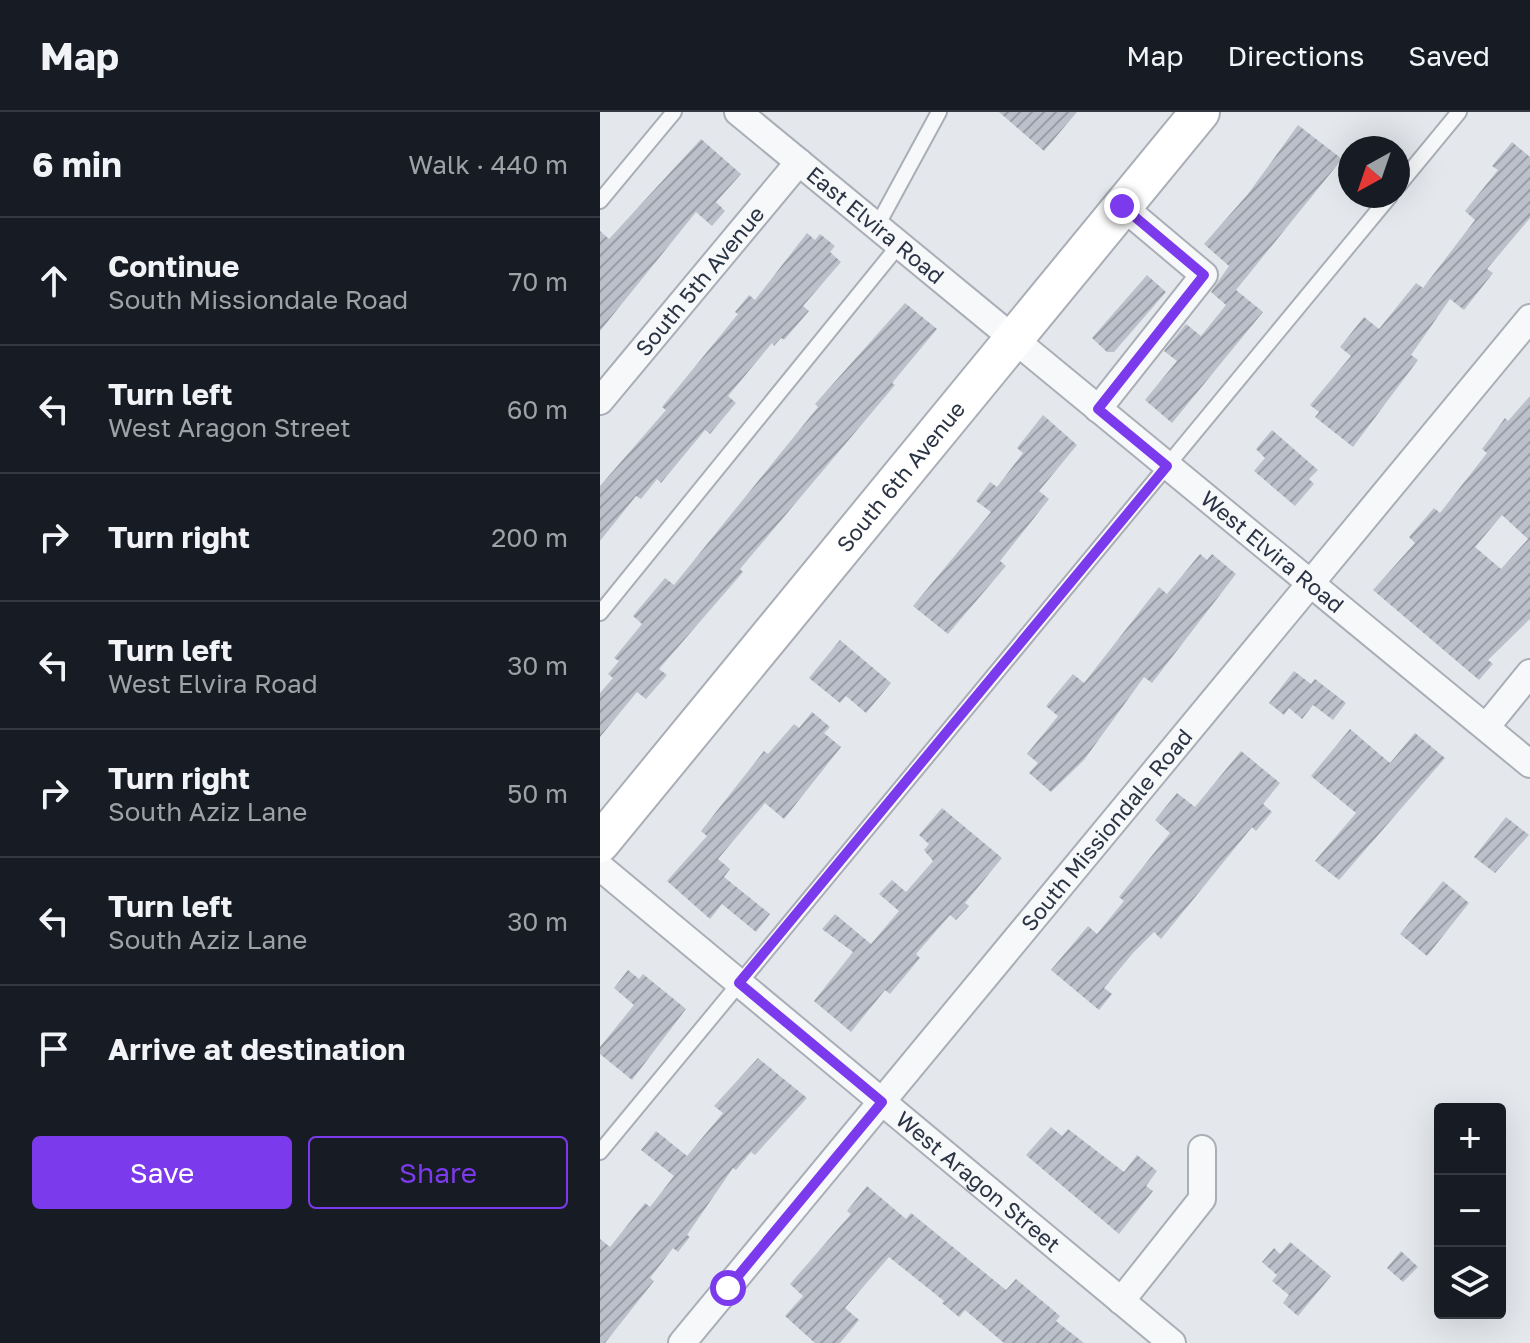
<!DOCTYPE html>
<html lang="en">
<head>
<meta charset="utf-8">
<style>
  :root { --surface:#171b24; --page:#20242c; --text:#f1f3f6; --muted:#9ea1a6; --line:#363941; --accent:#7c3aed }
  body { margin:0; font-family:"Golos Text",sans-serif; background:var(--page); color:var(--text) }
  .controls { position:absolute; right:24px; bottom:24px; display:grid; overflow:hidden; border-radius:8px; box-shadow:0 8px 32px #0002 }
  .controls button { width:72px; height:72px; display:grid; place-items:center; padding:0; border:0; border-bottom:2px solid var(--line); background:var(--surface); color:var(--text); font:40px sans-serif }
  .compass { position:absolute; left:738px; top:24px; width:72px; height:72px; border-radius:50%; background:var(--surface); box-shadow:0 8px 32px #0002; rotate:220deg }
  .stop { position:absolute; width:24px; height:24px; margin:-18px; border:6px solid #7c3aed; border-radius:50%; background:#fff }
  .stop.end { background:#7c3aed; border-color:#fff; box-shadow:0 2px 8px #0008 }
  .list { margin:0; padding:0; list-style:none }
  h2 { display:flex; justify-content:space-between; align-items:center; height:104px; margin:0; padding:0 32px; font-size:34px }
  h2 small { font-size:26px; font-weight:400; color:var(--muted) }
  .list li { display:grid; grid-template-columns:52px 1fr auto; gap:24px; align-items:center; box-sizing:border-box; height:128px; padding:0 32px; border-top:2px solid var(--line) }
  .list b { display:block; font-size:30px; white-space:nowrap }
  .list p { margin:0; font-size:26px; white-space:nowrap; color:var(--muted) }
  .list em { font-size:26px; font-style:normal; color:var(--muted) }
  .actions { display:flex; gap:16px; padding:24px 32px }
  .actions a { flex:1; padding:18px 0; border:2px solid var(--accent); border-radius:8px; text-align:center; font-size:28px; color:var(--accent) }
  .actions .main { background:var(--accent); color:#fff }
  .icon { flex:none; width:44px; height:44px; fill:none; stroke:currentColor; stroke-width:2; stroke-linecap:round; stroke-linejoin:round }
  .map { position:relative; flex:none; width:930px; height:1231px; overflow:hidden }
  header { display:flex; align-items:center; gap:48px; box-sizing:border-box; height:112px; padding:0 40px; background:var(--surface); border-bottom:2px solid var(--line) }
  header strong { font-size:38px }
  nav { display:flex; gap:44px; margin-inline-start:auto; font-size:28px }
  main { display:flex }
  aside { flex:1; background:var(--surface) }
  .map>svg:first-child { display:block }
  .building { fill:url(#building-hatch); fill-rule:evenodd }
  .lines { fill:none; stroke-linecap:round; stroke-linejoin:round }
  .lane-casing { stroke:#a9aeb7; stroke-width:18 }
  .street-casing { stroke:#a9aeb7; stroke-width:30 }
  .secondary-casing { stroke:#a9aeb7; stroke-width:42 }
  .lane { stroke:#f7f8fa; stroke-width:14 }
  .street { stroke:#f7f8fa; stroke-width:26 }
  .secondary { stroke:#fff; stroke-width:38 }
  .route { stroke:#7c3aed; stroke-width:10 }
  .labels { text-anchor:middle; stroke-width:8; stroke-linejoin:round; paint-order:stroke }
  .street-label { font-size:22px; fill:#2b3445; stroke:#f4f6f9 }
</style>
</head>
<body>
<header>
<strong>Map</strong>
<nav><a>Map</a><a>Directions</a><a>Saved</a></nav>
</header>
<main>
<aside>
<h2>6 min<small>Walk · 440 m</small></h2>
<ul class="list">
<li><svg class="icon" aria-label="ahead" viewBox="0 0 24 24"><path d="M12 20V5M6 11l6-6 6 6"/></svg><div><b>Continue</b><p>South Missiondale Road</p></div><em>70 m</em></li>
<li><svg class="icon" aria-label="left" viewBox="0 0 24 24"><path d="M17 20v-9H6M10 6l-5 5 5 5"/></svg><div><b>Turn left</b><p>West Aragon Street</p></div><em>60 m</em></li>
<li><svg class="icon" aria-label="right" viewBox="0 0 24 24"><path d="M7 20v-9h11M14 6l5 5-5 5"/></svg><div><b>Turn right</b></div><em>200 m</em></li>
<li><svg class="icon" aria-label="left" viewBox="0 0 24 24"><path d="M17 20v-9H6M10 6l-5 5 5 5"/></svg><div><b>Turn left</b><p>West Elvira Road</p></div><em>30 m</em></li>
<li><svg class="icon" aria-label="right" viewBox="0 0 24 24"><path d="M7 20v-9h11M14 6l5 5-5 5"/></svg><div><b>Turn right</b><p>South Aziz Lane</p></div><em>50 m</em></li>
<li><svg class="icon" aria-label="left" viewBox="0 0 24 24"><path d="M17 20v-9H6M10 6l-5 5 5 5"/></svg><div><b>Turn left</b><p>South Aziz Lane</p></div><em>30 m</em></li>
<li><svg class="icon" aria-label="arrive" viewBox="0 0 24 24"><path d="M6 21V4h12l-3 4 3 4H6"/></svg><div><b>Arrive at destination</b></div></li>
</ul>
<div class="actions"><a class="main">Save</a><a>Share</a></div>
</aside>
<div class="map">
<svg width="930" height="1231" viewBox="0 0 930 1231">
  <defs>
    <pattern id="building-hatch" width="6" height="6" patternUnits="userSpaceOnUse" patternTransform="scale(2)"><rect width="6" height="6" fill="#bbc0ca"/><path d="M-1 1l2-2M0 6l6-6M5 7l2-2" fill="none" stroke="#989da6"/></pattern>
  </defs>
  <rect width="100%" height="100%" fill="#e4e7ec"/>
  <path class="building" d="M399 0H477L444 39Z
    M698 13 742 47 636 178 663 200 572 311 545 288 577 249 564 239 586 212 601 224 626 193 611 180 629 154 604 132 648 82Z
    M101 27 141 62 116 90 125 99 112 114 96 100 0 219V119L9 127Z
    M912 30 930 45V106L887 157 893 161 864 198 850 187 811 243 818 248 753 335 715 305 719 300 710 293 751 244 740 235 764 205 779 217 816 171 823 176 875 108 865 99 898 58 892 54Z
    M207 121 215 128 220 122 235 134 230 140 241 150 203 194 209 199 184 228 181 226 174 234 172 231 128 284 136 291 110 322 105 318 61 371 57 367 41 387 36 384 0 429V374L66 298 62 295 138 202 135 200 149 183 155 188Z
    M547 163 566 180 514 240H507L492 226Z
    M305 191 337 217 292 271 295 273 140 457 143 460 59 557 67 563 46 587 37 580 0 625V581L13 566 8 562 19 549 14 546 42 512 33 504 65 466 74 473 218 295 215 292Z
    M930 284V507L888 548 893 552 879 568 773 478 815 431 809 425 834 396 840 401 887 341 882 337 905 306 908 309ZM902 403 928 427 901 457 875 435Z
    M443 303 477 333 439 379 449 387 400 449 406 454 348 522 313 494 391 400 376 389 390 370 397 375 423 341 417 336Z
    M672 318 718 358 709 367 714 372 695 394 654 359 665 346 656 337Z
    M600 442 607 448 612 442 636 462 552 571 544 565 484 648 451 680 429 661 438 651 427 642 458 604 446 594 473 562 484 571 559 475 567 482Z
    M240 528 291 571 266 601 246 584 240 591 209 566Z
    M694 559 711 572 715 567 746 591 733 608 713 593 702 607 689 596 684 603 669 591Z
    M212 600 230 615 224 621 241 635 184 707 165 691 118 747 130 757 124 765 170 802 156 820 122 792 110 807 67 769 107 724 101 719 164 639 168 642 194 612 199 616Z
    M750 617 790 651 815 621 845 646 739 768 715 749 756 701 711 664Z
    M641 639 680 671 663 692 672 700 656 719 652 715 561 827 554 820 533 841 504 876 512 882 499 898 451 858 488 814 497 822 524 789 519 785 570 721 555 708 577 681 595 695Z
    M342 696 402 746 365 791 369 794 356 808 350 803 316 842 320 846 290 882 285 878 251 920 214 889 253 840 222 817 235 802 271 832 299 799 279 782 292 768 306 780 333 749 324 738 329 732 319 723Z
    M906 705 929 723 895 761 874 745Z
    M843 769 869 791 827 844 800 822Z
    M28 858 39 867 43 862 86 897 32 968 0 942V935L34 893 14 876Z
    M158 946 207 986 155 1043 151 1040 136 1058 133 1056 87 1123 90 1125 78 1140 73 1136 50 1166 54 1169 5 1231H0V1127L10 1135 45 1091 50 1095 74 1064 41 1038 56 1019 87 1044 123 1001 114 994Z
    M451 1015 462 1024 468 1017 524 1060 537 1043 557 1059 546 1074 553 1079 519 1122 426 1043Z
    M267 1074 306 1107 311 1101 406 1178 416 1167 460 1204 456 1209 484 1231H404L365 1198 359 1205 342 1191 344 1189 289 1145 245 1196 259 1208 240 1231H215L185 1204 203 1184 190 1172 251 1102 247 1099Z
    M690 1130 731 1164 698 1204 683 1191 689 1183 672 1169 677 1163 662 1150 674 1136 680 1142Z
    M801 1139 818 1155 803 1170 787 1156Z"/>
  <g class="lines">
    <g class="lane-casing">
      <path id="lane" d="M798 74 859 0
        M0 89 74 0
        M277 114 339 0
        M0 501 299 133
        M0 1040 790 84"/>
    </g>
    <g class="street-casing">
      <g id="street">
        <path id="s1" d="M138 0 930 652"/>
        <path id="s2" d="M0 289 199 50"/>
        <path d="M498 297 604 163 522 94"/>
        <path d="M886 615 930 561"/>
        <path id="s3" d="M0 755 572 1231"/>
        <path d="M521 1189 602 1087V1037"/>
        <path id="s4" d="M82 1231 930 206"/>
      </g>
    </g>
    <g class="secondary-casing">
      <g id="secondary">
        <path id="s5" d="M0 731 600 0"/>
      </g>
    </g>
    <use href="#lane" class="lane"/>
    <use href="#street" class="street"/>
    <use href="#secondary" class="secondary"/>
  </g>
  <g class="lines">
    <path class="route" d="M128 1176 282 990 139 871 567 354 498 297 604 163 522 94"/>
  </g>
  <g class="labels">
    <g class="street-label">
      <text dy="8" stroke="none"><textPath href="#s1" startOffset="178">East Elvira Road</textPath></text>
      <text dy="8" stroke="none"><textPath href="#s2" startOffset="156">South 5th Avenue</textPath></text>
      <text dy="8" stroke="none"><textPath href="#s5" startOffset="474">South 6th Avenue</textPath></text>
      <text dy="8" stroke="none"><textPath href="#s1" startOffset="692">West Elvira Road</textPath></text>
      <text dy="8" stroke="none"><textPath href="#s4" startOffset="666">South Missiondale Road</textPath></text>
      <text dy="8" stroke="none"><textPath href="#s3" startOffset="492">West Aragon Street</textPath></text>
    </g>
  </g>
</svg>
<div class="controls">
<button>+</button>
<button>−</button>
<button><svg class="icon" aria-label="layers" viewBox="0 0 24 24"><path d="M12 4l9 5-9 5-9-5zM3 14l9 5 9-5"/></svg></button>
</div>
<svg class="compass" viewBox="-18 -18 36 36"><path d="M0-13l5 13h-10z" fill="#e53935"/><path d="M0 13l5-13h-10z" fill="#9ea1a6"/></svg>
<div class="stop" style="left:128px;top:1176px"></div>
<div class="stop end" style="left:522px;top:94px"></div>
</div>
</main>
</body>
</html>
